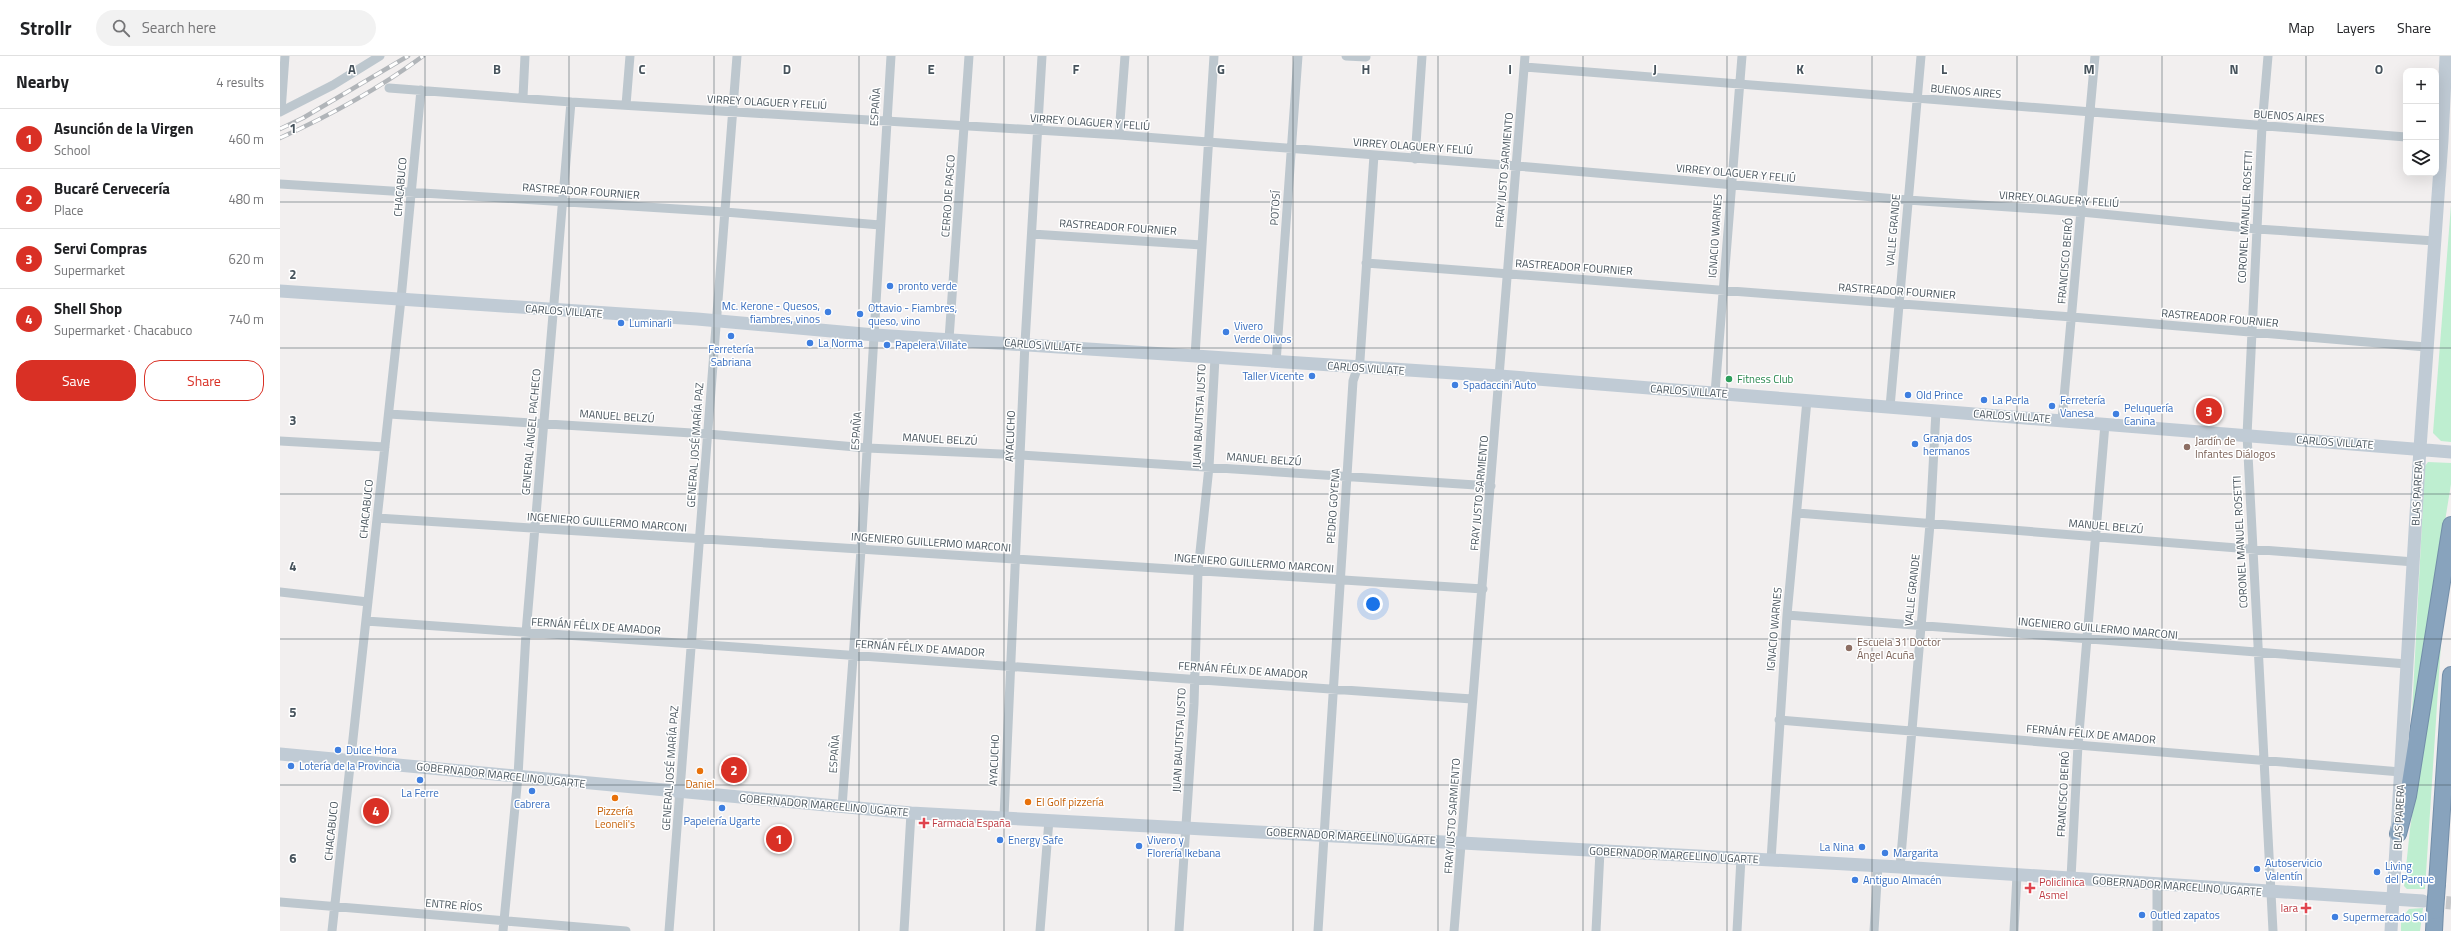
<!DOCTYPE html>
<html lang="en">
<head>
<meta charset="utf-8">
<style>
  :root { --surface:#fff; --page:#f2f2f2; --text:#202124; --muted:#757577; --line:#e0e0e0; --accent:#d93025 }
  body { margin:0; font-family:"Titillium Web",sans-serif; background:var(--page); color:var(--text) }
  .controls { position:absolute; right:12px; top:12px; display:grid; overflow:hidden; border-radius:8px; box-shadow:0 4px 16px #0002 }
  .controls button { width:36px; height:36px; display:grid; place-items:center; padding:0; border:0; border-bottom:1px solid var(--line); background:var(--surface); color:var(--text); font:20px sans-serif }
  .you { position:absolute; left:1093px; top:548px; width:14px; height:14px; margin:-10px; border:3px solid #fff; border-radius:50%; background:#1a73e8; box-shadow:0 0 0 6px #1a73e833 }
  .badge { display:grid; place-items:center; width:26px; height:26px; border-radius:50%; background:var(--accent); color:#fff; font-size:13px; font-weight:700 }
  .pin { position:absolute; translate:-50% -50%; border:2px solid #fff; box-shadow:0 1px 4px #0006 }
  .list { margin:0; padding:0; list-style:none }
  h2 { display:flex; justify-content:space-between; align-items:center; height:52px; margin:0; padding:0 16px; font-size:17px }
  h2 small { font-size:13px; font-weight:400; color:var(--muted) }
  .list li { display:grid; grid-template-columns:26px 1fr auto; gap:12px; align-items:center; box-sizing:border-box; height:60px; padding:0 16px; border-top:1px solid var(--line) }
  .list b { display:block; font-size:15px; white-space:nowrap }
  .list p { margin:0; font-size:13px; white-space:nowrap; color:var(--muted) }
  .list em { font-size:13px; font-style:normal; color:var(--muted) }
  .actions { display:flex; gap:8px; padding:12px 16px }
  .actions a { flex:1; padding:9px 0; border:1px solid var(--accent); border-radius:16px; text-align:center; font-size:14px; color:var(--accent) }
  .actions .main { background:var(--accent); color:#fff }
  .icon { flex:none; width:22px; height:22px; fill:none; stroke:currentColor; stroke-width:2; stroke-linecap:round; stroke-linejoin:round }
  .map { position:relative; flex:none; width:2171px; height:875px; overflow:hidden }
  header { display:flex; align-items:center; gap:24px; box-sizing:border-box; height:56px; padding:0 20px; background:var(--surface); border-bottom:1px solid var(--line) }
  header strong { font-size:19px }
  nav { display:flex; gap:22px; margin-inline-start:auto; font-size:14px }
  .search { width:280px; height:36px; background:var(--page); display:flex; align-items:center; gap:10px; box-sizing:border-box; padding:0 14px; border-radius:22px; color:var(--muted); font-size:15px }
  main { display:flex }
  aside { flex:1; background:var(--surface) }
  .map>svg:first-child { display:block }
  .green { fill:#beeed0 }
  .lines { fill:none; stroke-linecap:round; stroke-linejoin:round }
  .secondary-tunnel { stroke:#c7c8ca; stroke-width:13; stroke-dasharray:13 6; stroke-linecap:butt }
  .highway-casing { stroke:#738ea9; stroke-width:18 }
  .street { stroke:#bdc7ce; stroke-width:9 }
  .secondary { stroke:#c0cbd5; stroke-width:13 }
  .highway { stroke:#88a3bd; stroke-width:16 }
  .rail-casing { stroke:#b1b5b9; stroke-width:4.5 }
  .rail { stroke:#fff; stroke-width:3; stroke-dasharray:9; stroke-linecap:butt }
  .highway-bridge-casing { stroke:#738ea9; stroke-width:18; stroke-linecap:butt }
  .highway-bridge { stroke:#88a3bd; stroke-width:16 }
  .grid { fill:none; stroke:#47535c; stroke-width:1; stroke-opacity:0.55 }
  .shop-dot { fill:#3f7fe0; stroke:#fff; stroke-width:1.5 }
  .leisure-dot { fill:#2e9e5b; stroke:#fff; stroke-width:1.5 }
  .education-dot { fill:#8d6e63; stroke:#fff; stroke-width:1.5 }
  .food-dot { fill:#e8710a; stroke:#fff; stroke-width:1.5 }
  .health-dot { fill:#e0444e; stroke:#fff; stroke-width:1.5 }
  .labels { text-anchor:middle; stroke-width:3; stroke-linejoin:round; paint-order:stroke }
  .street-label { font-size:11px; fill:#47535c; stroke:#fff }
  .shop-label { font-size:11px; fill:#366cbe; stroke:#fff; text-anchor:start }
  .leisure-label { font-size:11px; fill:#27864d; stroke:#fff; text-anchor:start }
  .education-label { font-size:11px; fill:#785e54; stroke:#fff; text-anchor:start }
  .food-label { font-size:11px; fill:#c56008; stroke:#fff }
  .health-label { font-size:11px; fill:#be3a42; stroke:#fff; text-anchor:start }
  .grid-label { font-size:13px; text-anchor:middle; font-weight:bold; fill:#47535c; stroke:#fff; stroke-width:3; stroke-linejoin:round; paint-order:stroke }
</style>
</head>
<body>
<header>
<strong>Strollr</strong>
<div class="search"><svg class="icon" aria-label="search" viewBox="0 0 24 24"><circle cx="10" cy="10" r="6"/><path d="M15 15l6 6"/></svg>Search here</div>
<nav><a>Map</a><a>Layers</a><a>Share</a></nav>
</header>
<main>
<aside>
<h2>Nearby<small>4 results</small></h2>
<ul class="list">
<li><span class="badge">1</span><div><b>Asunción de la Virgen</b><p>School</p></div><em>460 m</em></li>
<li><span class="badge">2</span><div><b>Bucaré Cervecería</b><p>Place</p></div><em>480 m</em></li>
<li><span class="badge">3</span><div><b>Servi Compras</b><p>Supermarket</p></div><em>620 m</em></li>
<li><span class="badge">4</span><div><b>Shell Shop</b><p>Supermarket · Chacabuco</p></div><em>740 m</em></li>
</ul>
<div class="actions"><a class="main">Save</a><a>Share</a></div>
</aside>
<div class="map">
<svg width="2171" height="875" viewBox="0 0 2171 875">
  <rect width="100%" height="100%" fill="#f2efef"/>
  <path class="green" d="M2171 149V386L2161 385 2153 377Z
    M2148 406 2171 407V428L2131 676 2145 410Z
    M2164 542 2145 833H2127L2124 830 2130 773Z
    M2143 852 2140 875H2121V863L2129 853Z"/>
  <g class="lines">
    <path class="secondary-tunnel" d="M2147 845 2171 847"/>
    <g class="highway-casing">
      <path id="highway" d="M2118 778 2128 740 2171 469
        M2157 828 2171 619
        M2154 875 2155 855"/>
    </g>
    <path class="street" d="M1066 0 1086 1
      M1988 0 1982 70 1967 379 1993 875
      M1245 11 2126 81
      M109 32 291 46 839 79 1237 110 1628 144 1801 156 1977 173 2155 185
      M243 41 245 0
      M346 49 350 0
      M1 55 5 0
      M0 56 53 29 100 0
      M839 79 845 0
      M1135 103 1142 0
      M0 128 445 156 600 169
      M752 178 922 189
      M1086 207 1792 261 2146 291
      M669 283 689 0
      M915 300 934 0
      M996 307 1018 0
      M1435 337 1462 0
      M1610 351 1641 0
      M109 358 428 378 587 392 741 399 1211 430
      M1782 364 1815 0
      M0 385 105 391
      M1517 457 2134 506
      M97 462 1203 533
      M0 536 88 546
      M1507 559 2127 608
      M86 565 1192 643
      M1499 664 2121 716
      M562 751 581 494 611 0
      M724 761 745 287 762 0
      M1491 804 1507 559 1527 344
      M1620 811 1650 468 1656 355
      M1791 822 1798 689 1825 368
      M1877 828V875
      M0 846 346 875
      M52 875 121 243 141 34
      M223 875 238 720 246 577 291 46
      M389 875 457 0
      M624 875 631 757
      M760 875 769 764
      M899 875 914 648 918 515 929 411 935 302
      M1038 875 1073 325 1080 304 1094 99
      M1174 875 1245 0
      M1316 875 1320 795
      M1457 875 1461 802
      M1594 875 1598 809
      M1734 875 1737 819"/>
    <path class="secondary" d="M0 235 417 263 595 279 1220 320 2171 396
      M0 698 631 757 1620 811 2143 845
      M2111 875 2140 392 2162 84 2166 0"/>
    <use href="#highway" class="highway"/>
    <g class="rail-casing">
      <path id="rail" d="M0 73 23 62 128 0
        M0 82C49 60 100 32 143 0"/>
    </g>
    <use href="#rail" class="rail"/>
    <g class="highway-bridge-casing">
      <path id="highway-bridge" d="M2155 855 2157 828"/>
    </g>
    <use href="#highway-bridge" class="highway-bridge"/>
  </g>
  <path class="grid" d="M145 0V875M289 0V875M434 0V875M579 0V875M724 0V875M868 0V875M1013 0V875M1158 0V875M1303 0V875M1447 0V875M1592 0V875M1737 0V875M1882 0V875M2026 0V875M0 146H2171M0 292H2171M0 438H2171M0 583H2171M0 729H2171"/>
  <g class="shop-dot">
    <circle cx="610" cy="230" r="4"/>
    <circle cx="548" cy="256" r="4"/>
    <circle cx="580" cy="258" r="4"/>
    <circle cx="341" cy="267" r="4"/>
    <circle cx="946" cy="276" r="4"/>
    <circle cx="451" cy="280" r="4"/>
    <circle cx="530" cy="287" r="4"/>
    <circle cx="607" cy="289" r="4"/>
    <circle cx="1032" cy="320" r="4"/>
    <circle cx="1175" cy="329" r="4"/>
    <circle cx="1628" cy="339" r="4"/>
    <circle cx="1704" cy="344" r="4"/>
    <circle cx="1772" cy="350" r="4"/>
    <circle cx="1836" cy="358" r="4"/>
    <circle cx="1635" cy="388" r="4"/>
    <circle cx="58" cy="694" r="4"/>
    <circle cx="11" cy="710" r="4"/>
    <circle cx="140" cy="724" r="4"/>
    <circle cx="252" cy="735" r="4"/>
    <circle cx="442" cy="752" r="4"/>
    <circle cx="720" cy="784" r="4"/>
    <circle cx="859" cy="790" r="4"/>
    <circle cx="1582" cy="791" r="4"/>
    <circle cx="1605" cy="797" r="4"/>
    <circle cx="1977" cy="813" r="4"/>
    <circle cx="2097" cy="816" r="4"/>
    <circle cx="1575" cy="824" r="4"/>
    <circle cx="1862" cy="859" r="4"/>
    <circle cx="2055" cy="861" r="4"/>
  </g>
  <circle class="leisure-dot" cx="1449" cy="323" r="4"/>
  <g class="education-dot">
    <circle cx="1907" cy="391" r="4"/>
    <circle cx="1569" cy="592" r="4"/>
  </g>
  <g class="food-dot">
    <circle cx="420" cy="715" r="4"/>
    <circle cx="335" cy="742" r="4"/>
    <circle cx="748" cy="746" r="4"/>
  </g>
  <g class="health-dot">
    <path d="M642 761h4v4h4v4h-4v4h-4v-4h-4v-4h4z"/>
    <path d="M1748 826h4v4h4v4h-4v4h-4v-4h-4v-4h4z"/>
    <path d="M2024 846h4v4h4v4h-4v4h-4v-4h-4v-4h4z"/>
  </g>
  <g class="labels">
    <g class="street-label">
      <text transform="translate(1686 35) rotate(5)" y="4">BUENOS AIRES</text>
      <text transform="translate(487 46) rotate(3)" y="4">VIRREY OLAGUER Y FELIÚ</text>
      <text transform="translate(595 51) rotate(-86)" y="4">ESPAÑA</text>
      <text transform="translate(2009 60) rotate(4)" y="4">BUENOS AIRES</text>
      <text transform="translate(810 66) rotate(4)" y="4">VIRREY OLAGUER Y FELIÚ</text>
      <text transform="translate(1133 90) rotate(4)" y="4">VIRREY OLAGUER Y FELIÚ</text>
      <text transform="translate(1224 114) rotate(-85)" y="4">FRAY JUSTO SARMIENTO</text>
      <text transform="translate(1456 117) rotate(5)" y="4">VIRREY OLAGUER Y FELIÚ</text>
      <text transform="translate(120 131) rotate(-85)" y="4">CHACABUCO</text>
      <text transform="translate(301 135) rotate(4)" y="4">RASTREADOR FOURNIER</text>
      <text transform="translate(668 140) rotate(-86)" y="4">CERRO DE PASCO</text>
      <text transform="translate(1779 143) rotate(4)" y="4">VIRREY OLAGUER Y FELIÚ</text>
      <text transform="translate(995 152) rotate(-86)" y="4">POTOSÍ</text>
      <text transform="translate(1965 161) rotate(-87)" y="4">CORONEL MANUEL ROSETTI</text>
      <text transform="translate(838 171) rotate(4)" y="4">RASTREADOR FOURNIER</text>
      <text transform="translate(1613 174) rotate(-85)" y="4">VALLE GRANDE</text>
      <text transform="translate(1435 180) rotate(-86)" y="4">IGNACIO WARNES</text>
      <text transform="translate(1785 205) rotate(-85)" y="4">FRANCISCO BEIRÓ</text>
      <text transform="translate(1294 211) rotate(4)" y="4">RASTREADOR FOURNIER</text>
      <text transform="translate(1617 235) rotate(4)" y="4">RASTREADOR FOURNIER</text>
      <text transform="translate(284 255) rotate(4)" y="4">CARLOS VILLATE</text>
      <text transform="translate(1940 262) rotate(5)" y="4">RASTREADOR FOURNIER</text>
      <text transform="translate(763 289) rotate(4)" y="4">CARLOS VILLATE</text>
      <text transform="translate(1086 312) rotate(4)" y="4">CARLOS VILLATE</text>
      <text transform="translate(1409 335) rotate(4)" y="4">CARLOS VILLATE</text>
      <text transform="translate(337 360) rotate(4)" y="4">MANUEL BELZÚ</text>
      <text transform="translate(919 360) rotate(-87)" y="4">JUAN BAUTISTA JUSTO</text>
      <text transform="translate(1732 360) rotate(4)" y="4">CARLOS VILLATE</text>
      <text transform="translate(576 375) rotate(-86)" y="4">ESPAÑA</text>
      <text transform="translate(251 376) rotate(-85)" y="4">GENERAL ÁNGEL PACHECO</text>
      <text transform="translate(730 380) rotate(-88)" y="4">AYACUCHO</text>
      <text transform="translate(660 383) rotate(3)" y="4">MANUEL BELZÚ</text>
      <text transform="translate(2055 386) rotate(4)" y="4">CARLOS VILLATE</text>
      <text transform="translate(415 389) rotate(-86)" y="4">GENERAL JOSÉ MARÍA PAZ</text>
      <text transform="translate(984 403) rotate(4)" y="4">MANUEL BELZÚ</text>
      <text transform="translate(1199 437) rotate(-85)" y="4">FRAY JUSTO SARMIENTO</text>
      <text transform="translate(2137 437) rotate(-87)" y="4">BLAS PARERA</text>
      <text transform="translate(1053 450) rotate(-86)" y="4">PEDRO GOYENA</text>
      <text transform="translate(86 453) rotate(-84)" y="4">CHACABUCO</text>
      <text transform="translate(327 466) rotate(4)" y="4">INGENIERO GUILLERMO MARCONI</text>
      <text transform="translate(1826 470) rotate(5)" y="4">MANUEL BELZÚ</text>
      <text transform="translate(651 486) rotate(4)" y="4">INGENIERO GUILLERMO MARCONI</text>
      <text transform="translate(1960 486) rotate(-93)" y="4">CORONEL MANUEL ROSETTI</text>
      <text transform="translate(974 507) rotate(4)" y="4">INGENIERO GUILLERMO MARCONI</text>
      <text transform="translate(1632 534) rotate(-84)" y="4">VALLE GRANDE</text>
      <text transform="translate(316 570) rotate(4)" y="4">FERNÁN FÉLIX DE AMADOR</text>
      <text transform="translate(1818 572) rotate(5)" y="4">INGENIERO GUILLERMO MARCONI</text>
      <text transform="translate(1494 573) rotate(-85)" y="4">IGNACIO WARNES</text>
      <text transform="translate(640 592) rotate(4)" y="4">FERNÁN FÉLIX DE AMADOR</text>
      <text transform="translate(963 614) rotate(4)" y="4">FERNÁN FÉLIX DE AMADOR</text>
      <text transform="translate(1811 678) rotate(5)" y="4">FERNÁN FÉLIX DE AMADOR</text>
      <text transform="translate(899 684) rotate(-87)" y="4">JUAN BAUTISTA JUSTO</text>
      <text transform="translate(554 698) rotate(-86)" y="4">ESPAÑA</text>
      <text transform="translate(714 704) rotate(-88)" y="4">AYACUCHO</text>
      <text transform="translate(390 712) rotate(-86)" y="4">GENERAL JOSÉ MARÍA PAZ</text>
      <text transform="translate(221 719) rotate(6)" y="4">GOBERNADOR MARCELINO UGARTE</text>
      <text transform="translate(1783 738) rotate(-87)" y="4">FRANCISCO BEIRÓ</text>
      <text transform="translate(544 749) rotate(5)" y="4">GOBERNADOR MARCELINO UGARTE</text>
      <text transform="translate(1172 760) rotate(-86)" y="4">FRAY JUSTO SARMIENTO</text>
      <text transform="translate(2119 761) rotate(-87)" y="4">BLAS PARERA</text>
      <text transform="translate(51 775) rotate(-84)" y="4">CHACABUCO</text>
      <text transform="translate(1071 780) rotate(3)" y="4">GOBERNADOR MARCELINO UGARTE</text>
      <text transform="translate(1394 799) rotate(3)" y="4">GOBERNADOR MARCELINO UGARTE</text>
      <text transform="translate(1897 830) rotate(4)" y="4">GOBERNADOR MARCELINO UGARTE</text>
      <text transform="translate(174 849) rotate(5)" y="4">ENTRE RÍOS</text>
    </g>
    <g class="shop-label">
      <text x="618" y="234">pronto verde</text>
      <text x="540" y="254" text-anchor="end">Mc. Kerone - Quesos,<tspan x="540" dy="13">fiambres, vinos</tspan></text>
      <text x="588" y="256">Ottavio - Fiambres,<tspan x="588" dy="13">queso, vino</tspan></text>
      <text x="349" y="271">Luminarli</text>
      <text x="954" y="274">Vivero<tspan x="954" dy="13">Verde Olivos</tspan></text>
      <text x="538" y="291">La Norma</text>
      <text x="615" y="293">Papelera Villate</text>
      <text x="451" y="297" text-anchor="middle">Ferretería<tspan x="451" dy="13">Sabriana</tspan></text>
      <text x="1024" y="324" text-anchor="end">Taller Vicente</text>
      <text x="1183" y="333">Spadaccini Auto</text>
      <text x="1636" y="343">Old Prince</text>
      <text x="1712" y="348">La Perla</text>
      <text x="1780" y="348">Ferretería<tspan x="1780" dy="13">Vanesa</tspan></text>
      <text x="1844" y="356">Peluquería<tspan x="1844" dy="13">Canina</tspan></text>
      <text x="1643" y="386">Granja dos<tspan x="1643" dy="13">hermanos</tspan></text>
      <text x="66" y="698">Dulce Hora</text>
      <text x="19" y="714">Lotería de la Provincia</text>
      <text x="140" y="741" text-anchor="middle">La Ferre</text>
      <text x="252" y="752" text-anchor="middle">Cabrera</text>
      <text x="442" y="769" text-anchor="middle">Papelería Ugarte</text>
      <text x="728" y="788">Energy Safe</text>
      <text x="867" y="788">Vivero y<tspan x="867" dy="13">Florería Ikebana</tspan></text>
      <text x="1574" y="795" text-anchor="end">La Nina</text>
      <text x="1613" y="801">Margarita</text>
      <text x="1985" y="811">Autoservicio<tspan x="1985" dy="13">Valentín</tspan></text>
      <text x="2105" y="814">Living<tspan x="2105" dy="13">del Parque</tspan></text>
      <text x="1583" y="828">Antiguo Almacén</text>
      <text x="1870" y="863">Outled zapatos</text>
      <text x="2063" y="865">Supermercado Sol</text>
    </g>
    <g class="leisure-label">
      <text x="1457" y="327">Fitness Club</text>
    </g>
    <g class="education-label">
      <text x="1915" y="389">Jardín de<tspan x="1915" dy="13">Infantes Diálogos</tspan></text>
      <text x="1577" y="590">Escuela 31 Doctor<tspan x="1577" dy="13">Ángel Acuña</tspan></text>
    </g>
    <g class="food-label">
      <text x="420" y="732">Daniel</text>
      <text x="756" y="750" text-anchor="start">El Golf pizzería</text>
      <text x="335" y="759">Pizzería<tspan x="335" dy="13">Leoneli's</tspan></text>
    </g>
    <g class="health-label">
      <text x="652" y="771">Farmacia España</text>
      <text x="1759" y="830">Policlinica<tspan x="1759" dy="13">Asmel</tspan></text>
      <text x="2018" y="856" text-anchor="end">Iara</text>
    </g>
  </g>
  <g class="grid-label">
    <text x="72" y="18">A</text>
    <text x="217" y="18">B</text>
    <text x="362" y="18">C</text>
    <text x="507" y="18">D</text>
    <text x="651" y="18">E</text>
    <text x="796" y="18">F</text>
    <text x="941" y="18">G</text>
    <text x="1086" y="18">H</text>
    <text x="1230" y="18">I</text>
    <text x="1375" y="18">J</text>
    <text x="1520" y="18">K</text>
    <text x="1664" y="18">L</text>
    <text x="1809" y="18">M</text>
    <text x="1954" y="18">N</text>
    <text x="2099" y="18">O</text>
    <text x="13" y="77">1</text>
    <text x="13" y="223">2</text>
    <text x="13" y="369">3</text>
    <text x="13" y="515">4</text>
    <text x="13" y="661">5</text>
    <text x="13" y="807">6</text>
  </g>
</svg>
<div class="controls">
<button>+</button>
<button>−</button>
<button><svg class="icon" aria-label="layers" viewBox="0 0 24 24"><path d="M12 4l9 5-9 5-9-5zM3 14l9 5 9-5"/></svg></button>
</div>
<div class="you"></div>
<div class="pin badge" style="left:499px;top:783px">1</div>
<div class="pin badge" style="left:454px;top:714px">2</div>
<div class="pin badge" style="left:1929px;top:355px">3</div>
<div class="pin badge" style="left:96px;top:755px">4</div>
</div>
</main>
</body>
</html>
